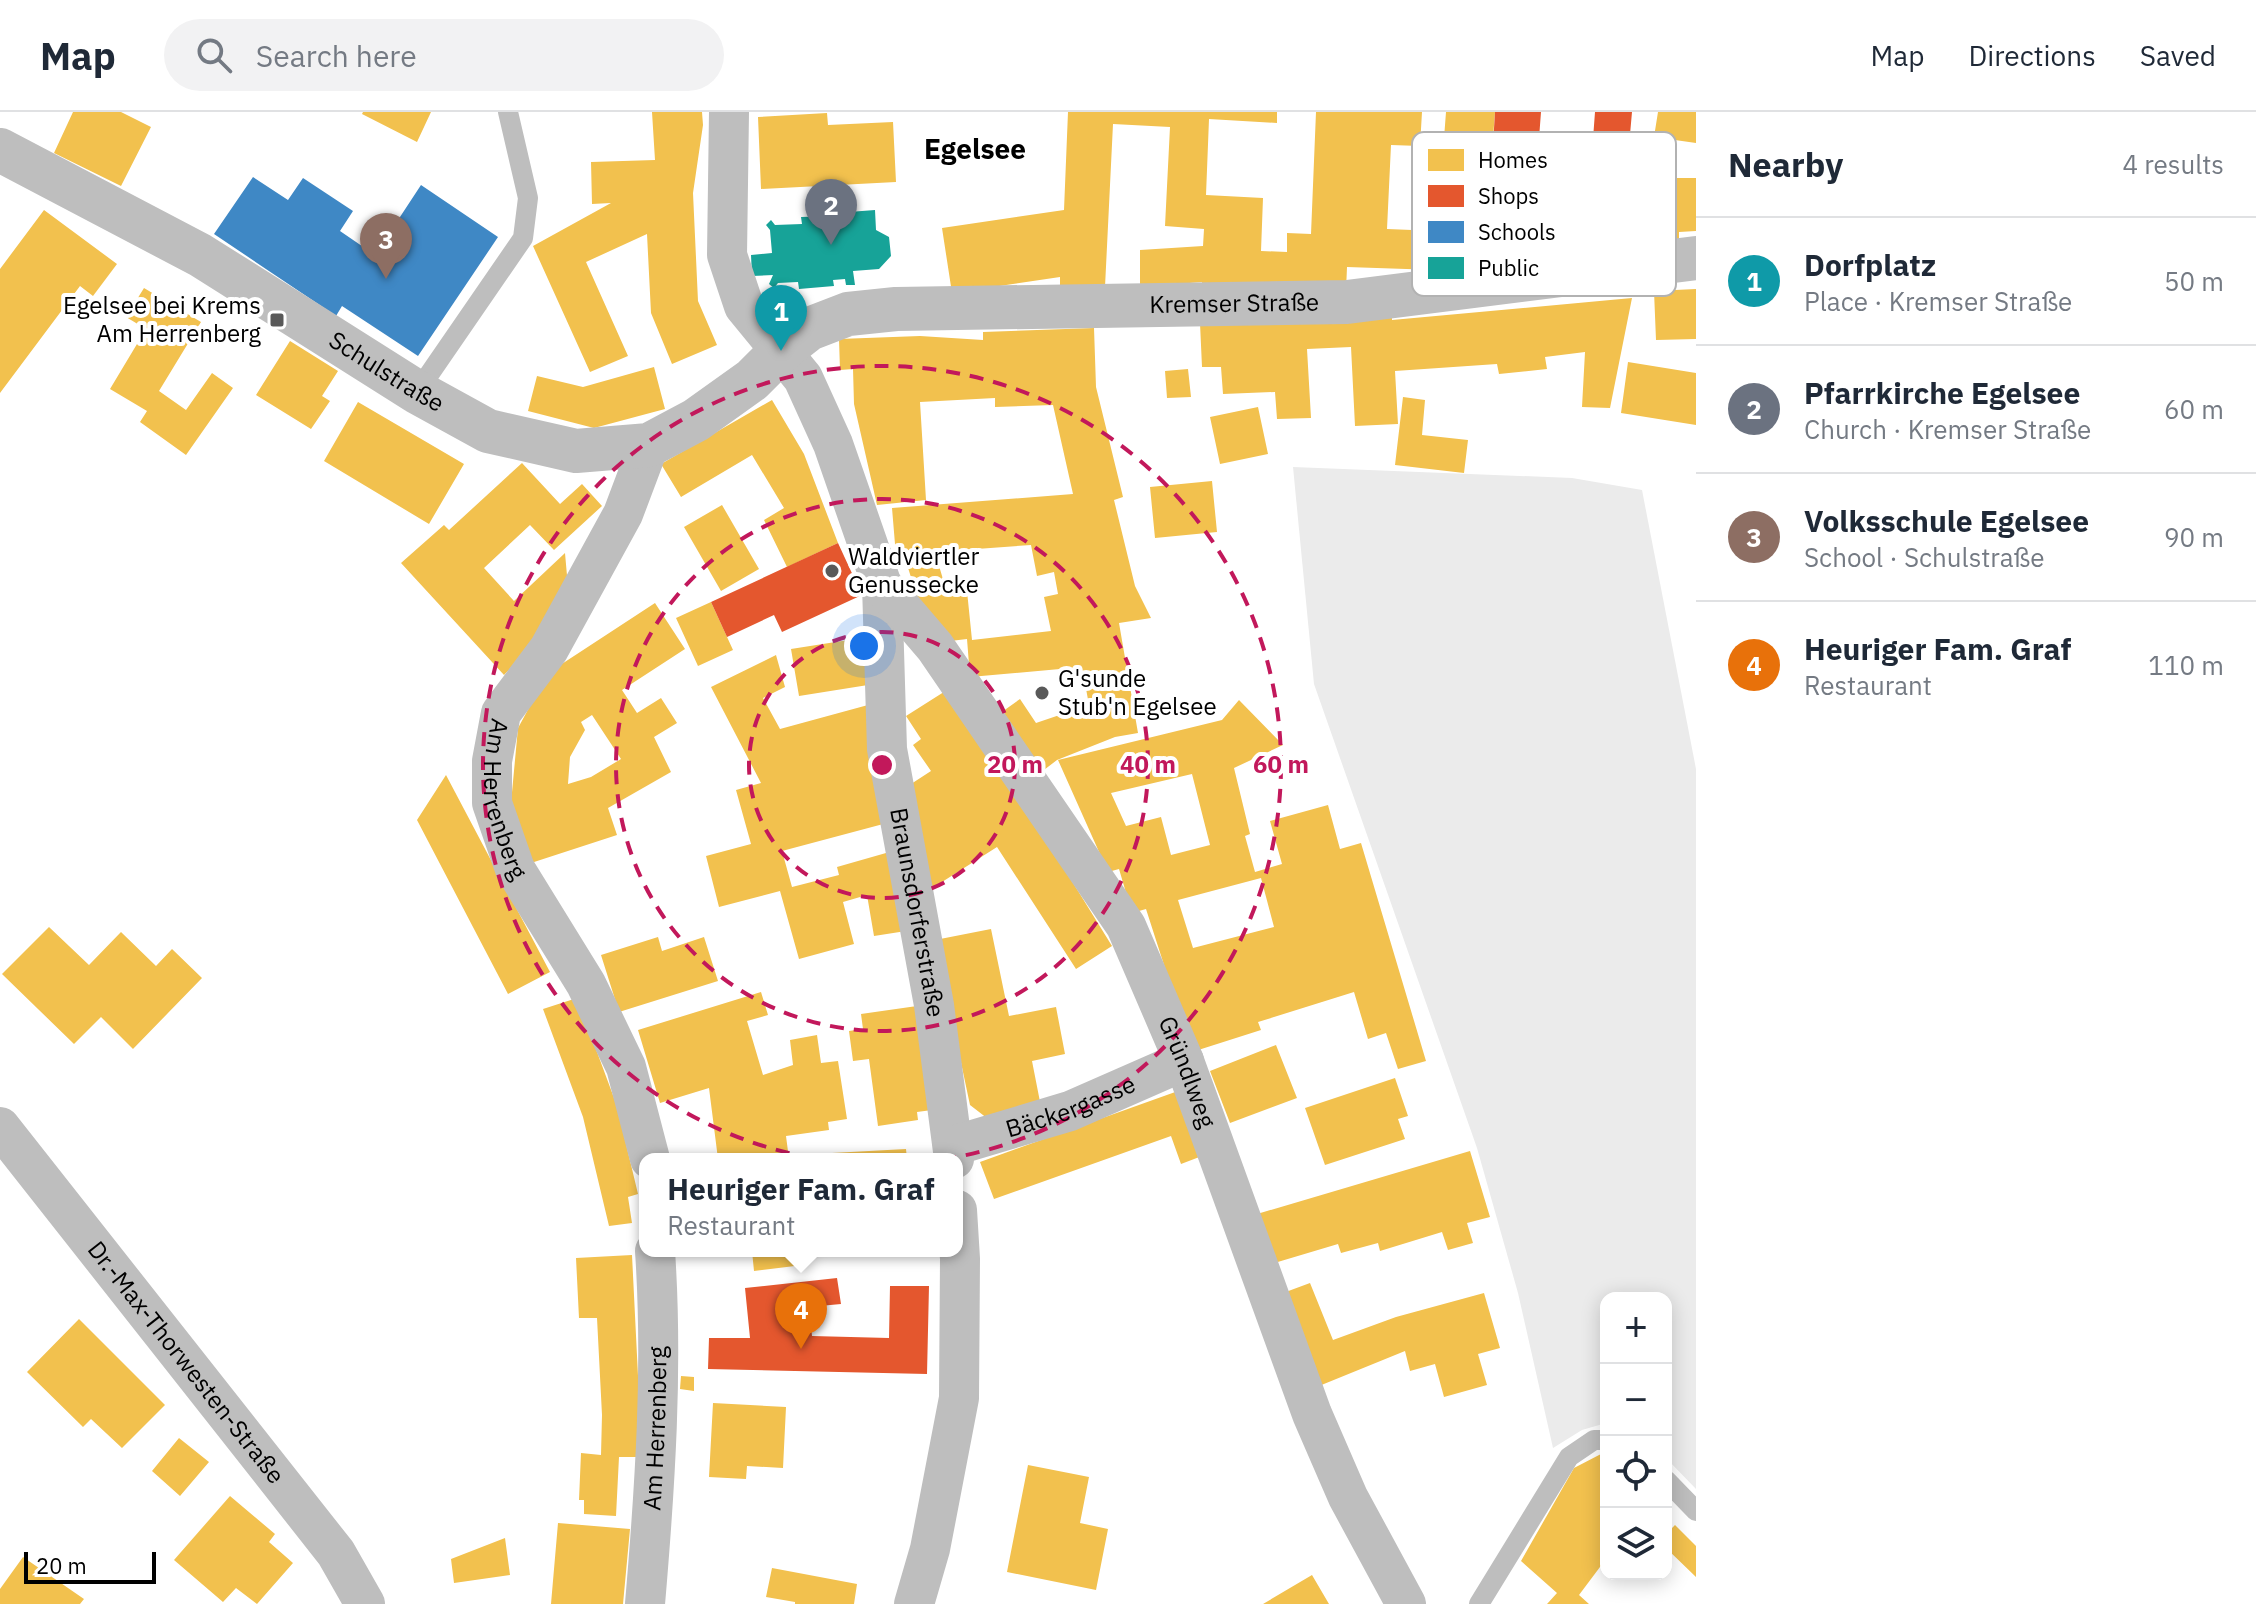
<!DOCTYPE html>
<html lang="en">
<head>
<meta charset="utf-8">
<style>
  :root { --surface:#fff; --page:#f2f2f3; --text:#1f2937; --muted:#747a83; --line:#e0e1e3; --accent:#595959 }
  body { margin:0; font-family:"IBM Plex Sans",sans-serif; background:var(--page); color:var(--text) }
  .controls { position:absolute; right:24px; bottom:24px; display:grid; overflow:hidden; border-radius:16px; box-shadow:0 4px 20px #0003 }
  .controls button { width:72px; height:72px; display:grid; place-items:center; padding:0; border:0; border-bottom:2px solid var(--line); background:var(--surface); color:var(--text); font:40px sans-serif }
  .scale { position:absolute; left:24px; bottom:20px; width:132px; box-sizing:border-box; padding-left:8px; border:4px solid #000; border-top:0; font-size:22px; line-height:28px; white-space:nowrap; color:#000; -webkit-text-stroke:6px #fff; paint-order:stroke }
  .you { position:absolute; left:864px; top:534px; width:28px; height:28px; margin:-20px; border:6px solid #fff; border-radius:50%; background:#1a73e8; box-shadow:0 0 0 12px #1a73e833 }
  .badge { display:grid; place-items:center; width:52px; height:52px; border-radius:50%; background:var(--accent); color:#fff; font-size:26px; font-weight:700 }
  .pin { position:absolute; translate:-50% -66px; filter:drop-shadow(0 2px 4px #0008) }
  .pin::after { content:''; position:absolute; top:42px; width:28px; height:24px; background:inherit; clip-path:polygon(0 0,100% 0,50% 100%) }
  .popup { position:absolute; left:639px; top:1041px; width:324px; height:104px; box-sizing:border-box; display:grid; place-content:center; border-radius:16px; background:var(--surface); filter:drop-shadow(0 2px 6px #0005); font-size:26px; white-space:nowrap; color:var(--muted) }
  .popup b { font-size:30px; color:var(--text) }
  .popup::after { content:''; position:absolute; left:50%; top:100%; margin-left:-16px; border:16px solid transparent; border-top-color:var(--surface) }
  .list { margin:0; padding:0; list-style:none }
  h2 { display:flex; justify-content:space-between; align-items:center; height:104px; margin:0; padding:0 32px; font-size:34px }
  h2 small { font-size:26px; font-weight:400; color:var(--muted) }
  .list li { display:grid; grid-template-columns:52px 1fr auto; gap:24px; align-items:center; box-sizing:border-box; height:128px; padding:0 32px; border-top:2px solid var(--line) }
  .list b { display:block; font-size:30px; white-space:nowrap }
  .list p { margin:0; font-size:26px; white-space:nowrap; color:var(--muted) }
  .list em { font-size:26px; font-style:normal; color:var(--muted) }
  .icon { flex:none; width:44px; height:44px; fill:none; stroke:currentColor; stroke-width:2; stroke-linecap:round; stroke-linejoin:round }
  .map { position:relative; flex:none; width:1696px; height:1492px; overflow:hidden }
  header { display:flex; align-items:center; gap:48px; box-sizing:border-box; height:112px; padding:0 40px; background:var(--surface); border-bottom:2px solid var(--line) }
  header strong { font-size:38px }
  nav { display:flex; gap:44px; margin-inline-start:auto; font-size:28px }
  .search { width:560px; height:72px; background:var(--page); display:flex; align-items:center; gap:20px; box-sizing:border-box; padding:0 28px; border-radius:44px; color:var(--muted); font-size:30px }
  main { display:flex }
  aside { flex:1; background:var(--surface) }
  .map>svg:first-child { display:block }
  .green { fill:#ebebeb }
  .homes { fill:#f2c14e; fill-rule:evenodd }
  .shops { fill:#e4572e }
  .schools { fill:#3f88c5 }
  .public { fill:#17a398 }
  .lines { fill:none; stroke-linecap:round; stroke-linejoin:round }
  .service { stroke:#bebebe; stroke-width:20 }
  .minor { stroke:#bebebe; stroke-width:40 }
  .tertiary { stroke:#bebebe; stroke-width:44 }
  .ring { fill:none; stroke:#c2185b; stroke-width:4; stroke-dasharray:14 10 }
  .poi-dot { fill:#595959; stroke:#fff; stroke-width:3 }
  .labels { text-anchor:middle; stroke-width:8; stroke-linejoin:round; paint-order:stroke }
  .street-label { font-size:24px; fill:#000; stroke:#fff }
  .poi-label { font-size:24px; fill:#000; stroke:#fff; text-anchor:start }
  .quarter-label { font-size:28px; font-weight:bold; fill:#000; stroke:#fff }
  .key { fill:#fff; stroke:#b2b2b2; stroke-width:2 }
  .key-label { font-size:22px; fill:#000 }
  .centre { fill:#c2185b; stroke:#fff; stroke-width:4 }
  .ring-label { font-size:24px; text-anchor:middle; font-weight:bold; fill:#c2185b; stroke:#fff; stroke-width:8; stroke-linejoin:round; paint-order:stroke }
</style>
</head>
<body>
<header>
<strong>Map</strong>
<div class="search"><svg class="icon" aria-label="search" viewBox="0 0 24 24"><circle cx="10" cy="10" r="6"/><path d="M15 15l6 6"/></svg>Search here</div>
<nav><a>Map</a><a>Directions</a><a>Saved</a></nav>
</header>
<main>
<div class="map">
<svg width="1696" height="1492" viewBox="0 0 1696 1492">
  <rect width="100%" height="100%" fill="#fff"/>
  <path class="green" d="M1293 355 1572 366 1642 378 1696 657V1377L1666 1346V1186H1606V1311L1582 1318 1553 1336 1518 1181 1477 1036 1314 572Z"/>
  <path class="homes" d="M73 0H121L151 15 121 74 54 41Z
    M363 0H431L417 30 362 2Z
    M652 0H702L703 13 693 81 698 189 717 233 672 252 651 201 647 122 586 150 628 244 590 260 533 134 611 91 592 92 591 50 655 48Z
    M1068 0H1277V11L1209 7 1206 83 1263 86 1261 139 1287 140V121L1311 122 1316 0H1422L1420 34 1391 33 1387 117 1437 119 1446 0H1495L1486 117 1487 154 1436 158 1347 155 1346 179 1202 178V170L1140 175V138L1203 134 1204 117 1165 114 1170 15 1113 12 1105 175 1060 173V165L952 181 942 116 1064 98Z
    M1658 0H1696V31L1654 25Z
    M827 1 828 13 893 10 896 70 761 77 758 5Z
    M1675 44V66H1696V119L1679 120V130H1629L1628 45Z
    M44 98 117 152 93 184 80 174 0 281V157Z
    M144 176 201 210 159 279 186 298 212 261 233 276 186 343 140 310 147 299 110 277 146 217 126 205Z
    M1696 177V227L1656 228 1654 179Z
    M1632 186 1610 296 1582 295 1585 240 1545 245 1547 257 1499 262 1497 252 1395 259 1398 312 1355 314 1351 235 1307 237 1311 306 1277 307 1275 280 1223 282 1221 255H1202L1200 211 1392 201V208Z
    M1094 216 1096 275 1123 385 1114 388 1135 474 1151 506 1119 511 1138 621 1115 625 1057 648 1040 661 999 602 1020 587 1036 611 1089 593 1082 555 970 565 967 527 942 530 920 494 904 443 896 444 892 396 1073 382 1053 293 995 295V286L920 290 926 388 877 393 854 292 853 257 840 258 839 227 920 224 983 228V220ZM1031 433 1037 464 1054 460 1058 482 1044 485 1051 519 972 528 967 479 947 481 935 440Z
    M290 229 338 259 322 284 330 289 311 317 256 283Z
    M1628 250 1696 261V313L1621 301Z
    M654 255 665 297 594 316 528 299 537 264 583 275Z
    M1188 257 1191 285 1167 286 1165 259Z
    M1403 285 1425 288 1422 323 1468 328 1464 361 1395 353Z
    M772 288 804 342 838 431 787 455 764 408 784 396 752 343 681 385 661 352Z
    M358 290 464 352 429 412 324 349Z
    M1258 295 1268 342 1220 352 1210 305Z
    M522 351 560 392 582 372 602 394 554 438 530 413 484 456 514 489 565 441 568 475 544 521 504 563 401 451 444 413 449 418Z
    M1212 369 1217 420 1155 426 1150 375Z
    M722 393 759 457 721 479 684 415Z
    M711 490 733 538 698 554 676 506Z
    M655 491 685 537 622 578 637 601 661 586 677 611 654 625 671 660 608 696 617 723 531 751 511 691 518 616 548 561ZM592 603 621 647 591 665 568 672 570 645 585 618 581 610Z
    M861 526 868 573 799 584 791 537Z
    M776 543 785 575 763 586 780 617 868 593 887 711 782 739 792 775 839 763 837 755 893 739 906 819 874 824 867 783 843 790 854 832 799 847 780 779 719 795 706 744 751 732 736 678 761 671 711 575Z
    M947 578 1015 677 1112 834 1076 857 997 735 931 777 911 672 931 659 913 633 921 627 906 604Z
    M1239 588 1283 633 1234 656 1250 722 1245 724 1255 760 1282 752 1270 709 1328 693 1340 737 1361 731 1426 949 1398 957 1386 921 1368 927 1354 880 1258 910 1261 918 1192 940 1146 797 1132 801 1119 757 1108 760 1058 648 1222 608ZM1192 662 1210 733 1171 743 1161 705 1126 714 1111 681ZM1261 766 1274 815 1193 836 1178 788Z
    M446 663 550 860 508 882 417 708Z
    M49 815 89 853 121 820 156 854 172 837 202 866 133 937 101 905 74 932 2 862Z
    M991 817 1009 904 1056 895 1065 942 1032 949 1042 1000 992 1010 970 993 935 828Z
    M658 825 662 839 704 825 718 869 619 900 601 843Z
    M761 880 768 903 747 909 763 963 793 953 790 928 817 923 821 951 838 949 847 1007 828 1010 829 1018 786 1024 789 1047H718L709 976 660 991 638 918Z
    M577 886 617 994 638 1082 628 1085 632 1111 609 1114 583 1005 543 897Z
    M917 894 932 998 917 1000 918 1008 878 1014 869 947 853 949 849 919 863 917 861 902Z
    M1276 933 1297 986 1230 1011 1210 959Z
    M1395 966 1408 1004 1398 1007 1405 1027 1325 1053 1305 996Z
    M1178 979 1202 1044 1181 1052 1171 1024 994 1087 980 1050Z
    M906 1037 907 1047H832V1041Z
    M1470 1039 1490 1105 1467 1111 1473 1131 1448 1138 1442 1120 1380 1139 1378 1131 1341 1141 1338 1132 1271 1152 1257 1102Z
    M752 1139H802L803 1153 754 1159Z
    M632 1143 640 1304 638 1345H619L616 1404 584 1402V1388H579L581 1341 601 1343 602 1303 597 1206H579L576 1146Z
    M1310 1171 1333 1228 1396 1205 1484 1181 1500 1236 1478 1242 1487 1273 1444 1285 1435 1252 1410 1259 1405 1239 1319 1274 1283 1181Z
    M79 1207 165 1293 122 1336 91 1307 83 1315 27 1260Z
    M681 1264 694 1265V1279L680 1277Z
    M713 1291 786 1295 783 1356 747 1354 746 1367 709 1365Z
    M179 1326 209 1350 180 1384 152 1359Z
    M1601 1342 1606 1346V1447L1579 1483 1589 1492H1547L1557 1481 1521 1449 1574 1356Z
    M1028 1353 1089 1365 1080 1411 1108 1417 1096 1478 1007 1460Z
    M230 1384 275 1422 269 1430 293 1451 257 1492 236 1476 223 1490 174 1448Z
    M558 1411 630 1417 623 1492H551Z
    M1675 1413 1696 1434V1465L1666 1436V1422Z
    M505 1426 510 1463 454 1471 451 1447Z
    M23 1445 84 1487 80 1492H0V1477Z
    M772 1456 857 1472 854 1492H795V1490L766 1485Z
    M1312 1463 1329 1492H1263Z"/>
  <path class="shops" d="M1495 0H1541L1537 53 1492 49Z
    M1595 0H1632L1628 45 1629 137 1487 154 1486 117 1489 82 1581 72 1584 27H1593Z
    M838 431 862 483 782 520 774 503 727 525 711 490Z
    M837 1166 841 1192 809 1195 812 1224 889 1226 890 1174H929L927 1262 708 1257 709 1226H750L745 1176Z"/>
  <path class="schools" d="M253 65 288 88 303 66 353 99 340 119 375 143 421 73 498 125 418 244 342 194 336 204 214 122Z"/>
  <path class="public" d="M875 98 876 118 889 125 891 144 879 157 853 159 855 173H846L845 167 833 168 834 174 799 177 798 170 778 171 774 176 769 172 773 163 752 164 751 143 772 141 770 118 766 113 771 108 775 113 802 112 801 105 834 104V111L850 110 849 100Z"/>
  <g class="lines">
    <path class="service" d="M417 280 523 126 528 86 508 0
      M1666 1368 1696 1399
      M1479 1492 1569 1345 1594 1328H1606"/>
    <g class="minor">
      <path id="s1" d="M729 0 727 143 744 194 803 266 833 332 882 473 887 637 934 893 954 1047"/>
      <path id="s2" d="M649 333 623 402 549 537 501 601 492 649V691L515 757 586 872 626 955 650 1047"/>
      <path id="s3" d="M882 473 935 535 1126 814 1184 949 1312 1302 1348 1385 1406 1492"/>
      <path id="s4" d="M0 1015 336 1441 365 1492"/>
      <path id="s5" d="M953 1034 1070 999 1184 949"/>
      <path id="s6" d="M645 1492C655 1375 663 1256 655 1139"/>
      <path d="M914 1492 930 1437 959 1286 960 1147 957 1098"/>
    </g>
    <path class="tertiary" id="s7" d="M0 38 200 143 417 280 488 319 576 339 649 333 696 308 752 268 781 239 809 217 848 202 896 197 1347 190 1696 146"/>
  </g>
  <g class="ring">
    <circle cx="882" cy="653" r="133"/>
    <circle cx="882" cy="653" r="266"/>
    <circle cx="882" cy="653" r="399"/>
  </g>
  <g class="poi-dot">
    <rect x="269" y="200" width="16" height="16" rx="4"/>
    <circle cx="832" cy="459" r="8"/>
    <circle cx="1042" cy="581" r="8"/>
  </g>
  <g class="labels">
    <g class="street-label">
      <text dy="8" stroke="none"><textPath href="#s7" startOffset="1354">Kremser Straße</textPath></text>
      <text dy="8" stroke="none"><textPath href="#s7" startOffset="446">Schulstraße</textPath></text>
      <text dy="8" stroke="none"><textPath href="#s2" startOffset="396">Am Herrenberg</textPath></text>
      <text dy="8" stroke="none"><textPath href="#s1" startOffset="842">Braunsdorferstraße</textPath></text>
      <text dy="8" stroke="none"><textPath href="#s3" startOffset="578">Gründlweg</textPath></text>
      <text dy="8" stroke="none"><textPath href="#s5" startOffset="124">Bäckergasse</textPath></text>
      <text dy="8" stroke="none"><textPath href="#s4" startOffset="300">Dr.-Max-Thorwesten-Straße</textPath></text>
      <text dy="8" stroke="none"><textPath href="#s6" startOffset="176">Am Herrenberg</textPath></text>
    </g>
    <g class="poi-label">
      <text x="261" y="202" text-anchor="end">Egelsee bei Krems<tspan x="261" dy="28">Am Herrenberg</tspan></text>
      <text x="848" y="453">Waldviertler<tspan x="848" dy="28">Genussecke</tspan></text>
      <text x="1058" y="575">G'sunde<tspan x="1058" dy="28">Stub'n Egelsee</tspan></text>
    </g>
    <g class="quarter-label">
      <text x="975" y="47">Egelsee</text>
    </g>
  </g>
  <rect x="1412" y="20" width="264" height="164" rx="12" class="key"/>
  <rect x="1428" y="37" width="36" height="22" fill="#f2c14e"/>
  <rect x="1428" y="73" width="36" height="22" fill="#e4572e"/>
  <rect x="1428" y="109" width="36" height="22" fill="#3f88c5"/>
  <rect x="1428" y="145" width="36" height="22" fill="#17a398"/>
  <g class="key-label">
    <text x="1478" y="56">Homes</text>
    <text x="1478" y="92">Shops</text>
    <text x="1478" y="128">Schools</text>
    <text x="1478" y="164">Public</text>
  </g>
  <circle cx="882" cy="653" r="12" class="centre"/>
  <g class="ring-label">
    <text x="1015" y="661">20 m</text>
    <text x="1148" y="661">40 m</text>
    <text x="1281" y="661">60 m</text>
  </g>
</svg>
<div class="controls">
<button>+</button>
<button>−</button>
<button><svg class="icon" aria-label="locate" viewBox="0 0 24 24"><circle cx="12" cy="12" r="6"/><path d="M12 2v4M12 18v4M2 12h4M18 12h4"/></svg></button>
<button><svg class="icon" aria-label="layers" viewBox="0 0 24 24"><path d="M12 4l9 5-9 5-9-5zM3 14l9 5 9-5"/></svg></button>
</div>
<div class="scale">20 m</div>
<div class="you"></div>
<div class="pin badge" style="left:781px;top:239px;background:#0f9aa8">1</div>
<div class="pin badge" style="left:831px;top:133px;background:#6b7280">2</div>
<div class="pin badge" style="left:386px;top:167px;background:#8d6e63">3</div>
<div class="pin badge" style="left:801px;top:1237px;background:#e8710a">4</div>
<div class="popup"><b>Heuriger Fam. Graf</b>Restaurant</div>
</div>
<aside>
<h2>Nearby<small>4 results</small></h2>
<ul class="list">
<li><span class="badge" style="background:#0f9aa8">1</span><div><b>Dorfplatz</b><p>Place · Kremser Straße</p></div><em>50 m</em></li>
<li><span class="badge" style="background:#6b7280">2</span><div><b>Pfarrkirche Egelsee</b><p>Church · Kremser Straße</p></div><em>60 m</em></li>
<li><span class="badge" style="background:#8d6e63">3</span><div><b>Volksschule Egelsee</b><p>School · Schulstraße</p></div><em>90 m</em></li>
<li><span class="badge" style="background:#e8710a">4</span><div><b>Heuriger Fam. Graf</b><p>Restaurant</p></div><em>110 m</em></li>
</ul>
</aside>
</main>
</body>
</html>
